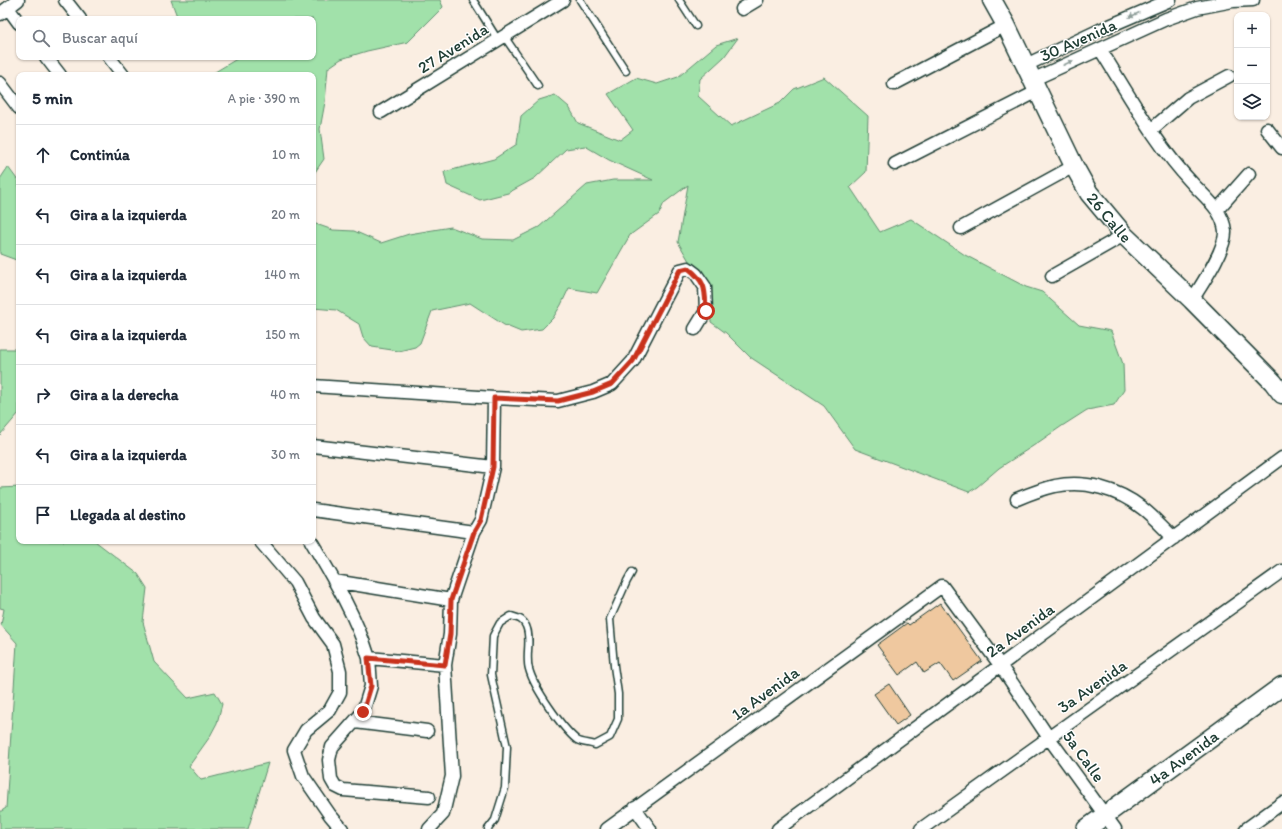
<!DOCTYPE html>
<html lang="es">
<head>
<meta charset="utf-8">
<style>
  :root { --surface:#fff; --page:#f6f6f7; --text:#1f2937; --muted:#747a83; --line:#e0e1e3 }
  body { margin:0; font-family:Itim,sans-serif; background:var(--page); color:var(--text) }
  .controls { position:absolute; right:12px; top:12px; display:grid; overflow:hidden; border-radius:8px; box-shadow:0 1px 3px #0004 }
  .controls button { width:36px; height:36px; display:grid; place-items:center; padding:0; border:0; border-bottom:1px solid var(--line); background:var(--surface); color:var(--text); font:20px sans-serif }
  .stop { position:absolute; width:12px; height:12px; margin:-9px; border:3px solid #c8321e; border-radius:50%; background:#fff }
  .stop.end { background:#c8321e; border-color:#fff; box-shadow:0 1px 4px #0008 }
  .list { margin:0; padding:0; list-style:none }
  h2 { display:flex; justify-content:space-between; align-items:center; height:52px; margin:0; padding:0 16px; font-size:17px }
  h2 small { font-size:13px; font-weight:400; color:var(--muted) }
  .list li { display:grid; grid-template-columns:26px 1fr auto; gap:12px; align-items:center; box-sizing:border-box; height:60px; padding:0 16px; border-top:1px solid var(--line) }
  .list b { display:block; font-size:15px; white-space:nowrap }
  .list em { font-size:13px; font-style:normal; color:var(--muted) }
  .icon { flex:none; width:22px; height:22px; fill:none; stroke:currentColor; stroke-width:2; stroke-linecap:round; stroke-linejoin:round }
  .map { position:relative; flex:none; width:1282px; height:829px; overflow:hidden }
  .search { position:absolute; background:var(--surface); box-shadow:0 1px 3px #0004; left:16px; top:16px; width:300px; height:44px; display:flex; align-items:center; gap:10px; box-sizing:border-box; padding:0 14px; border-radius:8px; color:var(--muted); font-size:15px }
  .panel { position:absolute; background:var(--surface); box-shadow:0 1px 3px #0004; left:16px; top:72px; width:300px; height:472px; border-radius:8px }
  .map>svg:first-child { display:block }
  .green { fill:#a1e1aa; stroke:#608f6f }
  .building { fill:#efc89f; stroke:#1f3d34 }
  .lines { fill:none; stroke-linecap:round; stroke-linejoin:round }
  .lane-casing { stroke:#1f3d34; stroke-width:9 }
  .street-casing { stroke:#1f3d34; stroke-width:15 }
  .secondary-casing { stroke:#1f3d34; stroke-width:21 }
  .lane { stroke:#fff; stroke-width:6 }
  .street { stroke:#fff; stroke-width:12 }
  .secondary { stroke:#fff; stroke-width:18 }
  .oneway { fill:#8f9e9a }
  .route { stroke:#c8321e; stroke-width:5 }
  .labels { text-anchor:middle; stroke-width:3; stroke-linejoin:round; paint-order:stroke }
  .street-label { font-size:17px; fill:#1f3d34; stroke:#fff }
</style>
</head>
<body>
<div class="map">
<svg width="1282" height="829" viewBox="0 0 1282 829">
  <rect width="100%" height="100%" fill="#faeee2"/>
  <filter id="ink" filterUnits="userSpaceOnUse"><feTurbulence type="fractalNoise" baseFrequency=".025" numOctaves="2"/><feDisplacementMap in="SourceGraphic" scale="8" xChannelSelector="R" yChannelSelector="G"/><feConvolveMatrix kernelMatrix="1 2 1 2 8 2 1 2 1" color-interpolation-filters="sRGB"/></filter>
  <g filter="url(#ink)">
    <path class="green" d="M171 0H440L443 7 408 42 367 51 341 59 328 68 325 102 320 129 324 159 313 175V75H210L240 57H313V19H178Z
      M738 38 724 57 700 79 698 96 731 126 780 103 794 89 824 77 868 116 866 172 850 187 880 232 911 219 965 255 1026 287 1042 292 1079 325 1111 331 1123 364 1124 390 1114 405 1087 410 1062 426 1033 446 999 468 977 487 969 492 855 449 824 406 750 357 726 333 711 322 709 301 711 286 699 269 689 261 678 242 688 185 664 203 659 214 630 235 597 293 569 288 561 305 553 318 542 329 521 332 504 325 470 303 432 311 420 343 415 347 399 351 372 347 363 337 359 324 336 310 313 308V223L333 230 354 231 381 243 409 234 451 227 482 239 513 240 539 227 587 185 613 180H653L609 160 585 146 566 149 535 178 508 193 480 200 447 185 444 172 494 159 517 144 521 116 539 100 555 95 569 107 578 123 620 140 633 130 608 94 636 78 657 84 678 77 716 45Z
      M8 167 19 182V261L0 254V179Z
      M0 349H19V413L0 435Z
      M19 487V541H95L138 574 147 588 143 622 154 662 188 698 215 692 222 704 217 723 209 738 189 766 201 780 268 763 248 829H0V812L6 808 17 643 1 625 4 609 0 608V488Z"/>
    <path class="building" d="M940 603 982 661 953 681 940 663 924 673 917 662 899 675 877 645 907 623 909 625Z
      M889 684 910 715 896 725 874 694Z"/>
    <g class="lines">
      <g class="lane-casing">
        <path id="lane" d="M473 0 498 40
          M580 0 626 71
          M679 0 696 26
          M504 36 538 86
          M488 829 495 820 505 788 507 747 491 675 493 636 500 623 511 616C518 618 523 619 526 626 532 639 525 655 529 669 534 688 562 728 577 740 582 743 590 743 595 745L610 737 618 719V694L614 666 610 619 627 581 632 572"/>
      </g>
      <g class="street-casing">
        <path id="street" d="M65 0 80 19
          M8 8 19 23
          M742 9 757 0
          M0 14 18 0
          M1100 49C1129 95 1156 145 1193 184 1206 198 1223 211 1225 231 1226 249 1202 284 1192 300
          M46 57 60 75
          M109 57 123 75
          M1026 65 1100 30 1170 0
          M1032 80 1166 19 1197 8 1233 1 1253 0
          M0 83 19 108
          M894 84 1006 25
          M381 112 563 0
          M1267 129 1282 148
          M1151 130 1188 98 1229 76
          M895 164 1038 91
          M1217 210 1249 174
          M961 228 1074 166
          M1052 276 1124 235
          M313 386 494 398
          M313 446 493 467
          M1017 499C1029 494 1042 489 1055 486 1085 480 1118 489 1142 508 1154 517 1163 528 1174 538
          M313 510 474 532
          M260 541 295 582 314 618 333 644 340 671V692L330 710 306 730 294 750 303 776 330 815 342 829
          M311 541C333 578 356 616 369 658L445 665
          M334 581 451 600
          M369 658 371 686 363 712 332 747 329 760 331 779 335 786 343 790 429 797
          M355 722 427 731
          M635 808 650 829
          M429 829 443 814 452 776 445 665 450 634 451 600 474 532 481 520 493 467 494 398 558 401 593 392 612 384 633 361 680 270 688 268 696 274 705 287 706 311 695 329
          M607 829 942 586 1000 665 1049 738 1115 829
          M778 829 1282 458
          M921 829 1282 571
          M1246 829 1282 803"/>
      </g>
      <g class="secondary-casing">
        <g id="secondary">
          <path id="s1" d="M992 0 1006 25 1074 166 1089 193 1124 235 1192 300 1273 382 1282 394"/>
          <path id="s2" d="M1086 829 1282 686"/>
        </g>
      </g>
      <use href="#lane" class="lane"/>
      <use href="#street" class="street"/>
      <use href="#secondary" class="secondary"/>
    </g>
    <defs><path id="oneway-solid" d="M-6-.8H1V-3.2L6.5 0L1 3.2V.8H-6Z"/></defs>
    <g class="oneway">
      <use href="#oneway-solid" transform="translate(1134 15) rotate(156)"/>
      <use href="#oneway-solid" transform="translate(1068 63) rotate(-25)"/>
    </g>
  </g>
  <g class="lines" filter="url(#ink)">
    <path class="route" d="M363 712 371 686 368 658 445 665 450 634 451 600 474 532 481 520 493 467 494 398 558 401 593 392 612 384 633 361 680 270 688 268C707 283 705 290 706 311"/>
  </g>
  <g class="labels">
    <g class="street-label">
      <text transform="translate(1078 40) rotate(-24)" y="6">30 Avenida</text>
      <text transform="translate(453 48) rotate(-32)" y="6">27 Avenida</text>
      <text dy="6" stroke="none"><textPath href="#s1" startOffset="248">26 Calle</textPath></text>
      <text transform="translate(1020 630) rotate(-36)" y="6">2a Avenida</text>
      <text transform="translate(1092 686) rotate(-35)" y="6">3a Avenida</text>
      <text transform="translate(765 693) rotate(-36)" y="6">1a Avenida</text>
      <text transform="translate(1084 756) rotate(54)" y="6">5a Calle</text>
      <text dy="6" stroke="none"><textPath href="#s2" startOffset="121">4a Avenida</textPath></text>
    </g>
  </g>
</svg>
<div class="controls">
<button>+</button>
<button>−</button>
<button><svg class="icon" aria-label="layers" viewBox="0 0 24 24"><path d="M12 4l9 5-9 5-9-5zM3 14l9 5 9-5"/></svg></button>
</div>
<div class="stop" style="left:706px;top:311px"></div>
<div class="stop end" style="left:363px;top:712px"></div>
<div class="search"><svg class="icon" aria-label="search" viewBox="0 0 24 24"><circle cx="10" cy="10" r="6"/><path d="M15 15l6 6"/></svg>Buscar aquí</div>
<section class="panel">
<h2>5 min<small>A pie · 390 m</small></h2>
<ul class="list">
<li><svg class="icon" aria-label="ahead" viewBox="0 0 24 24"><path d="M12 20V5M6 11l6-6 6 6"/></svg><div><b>Continúa</b></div><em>10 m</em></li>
<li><svg class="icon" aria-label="left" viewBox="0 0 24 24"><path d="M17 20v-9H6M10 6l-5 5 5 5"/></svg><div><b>Gira a la izquierda</b></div><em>20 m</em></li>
<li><svg class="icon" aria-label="left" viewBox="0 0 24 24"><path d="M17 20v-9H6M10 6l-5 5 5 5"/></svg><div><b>Gira a la izquierda</b></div><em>140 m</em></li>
<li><svg class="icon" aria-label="left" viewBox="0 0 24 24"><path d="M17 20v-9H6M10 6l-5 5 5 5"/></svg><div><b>Gira a la izquierda</b></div><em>150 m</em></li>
<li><svg class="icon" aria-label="right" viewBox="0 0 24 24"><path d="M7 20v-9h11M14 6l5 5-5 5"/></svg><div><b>Gira a la derecha</b></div><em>40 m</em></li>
<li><svg class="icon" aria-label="left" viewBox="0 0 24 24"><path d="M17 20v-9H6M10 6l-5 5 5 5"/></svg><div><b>Gira a la izquierda</b></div><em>30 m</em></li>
<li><svg class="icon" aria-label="arrive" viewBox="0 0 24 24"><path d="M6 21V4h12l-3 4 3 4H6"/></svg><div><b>Llegada al destino</b></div></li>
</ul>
</section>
</div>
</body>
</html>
